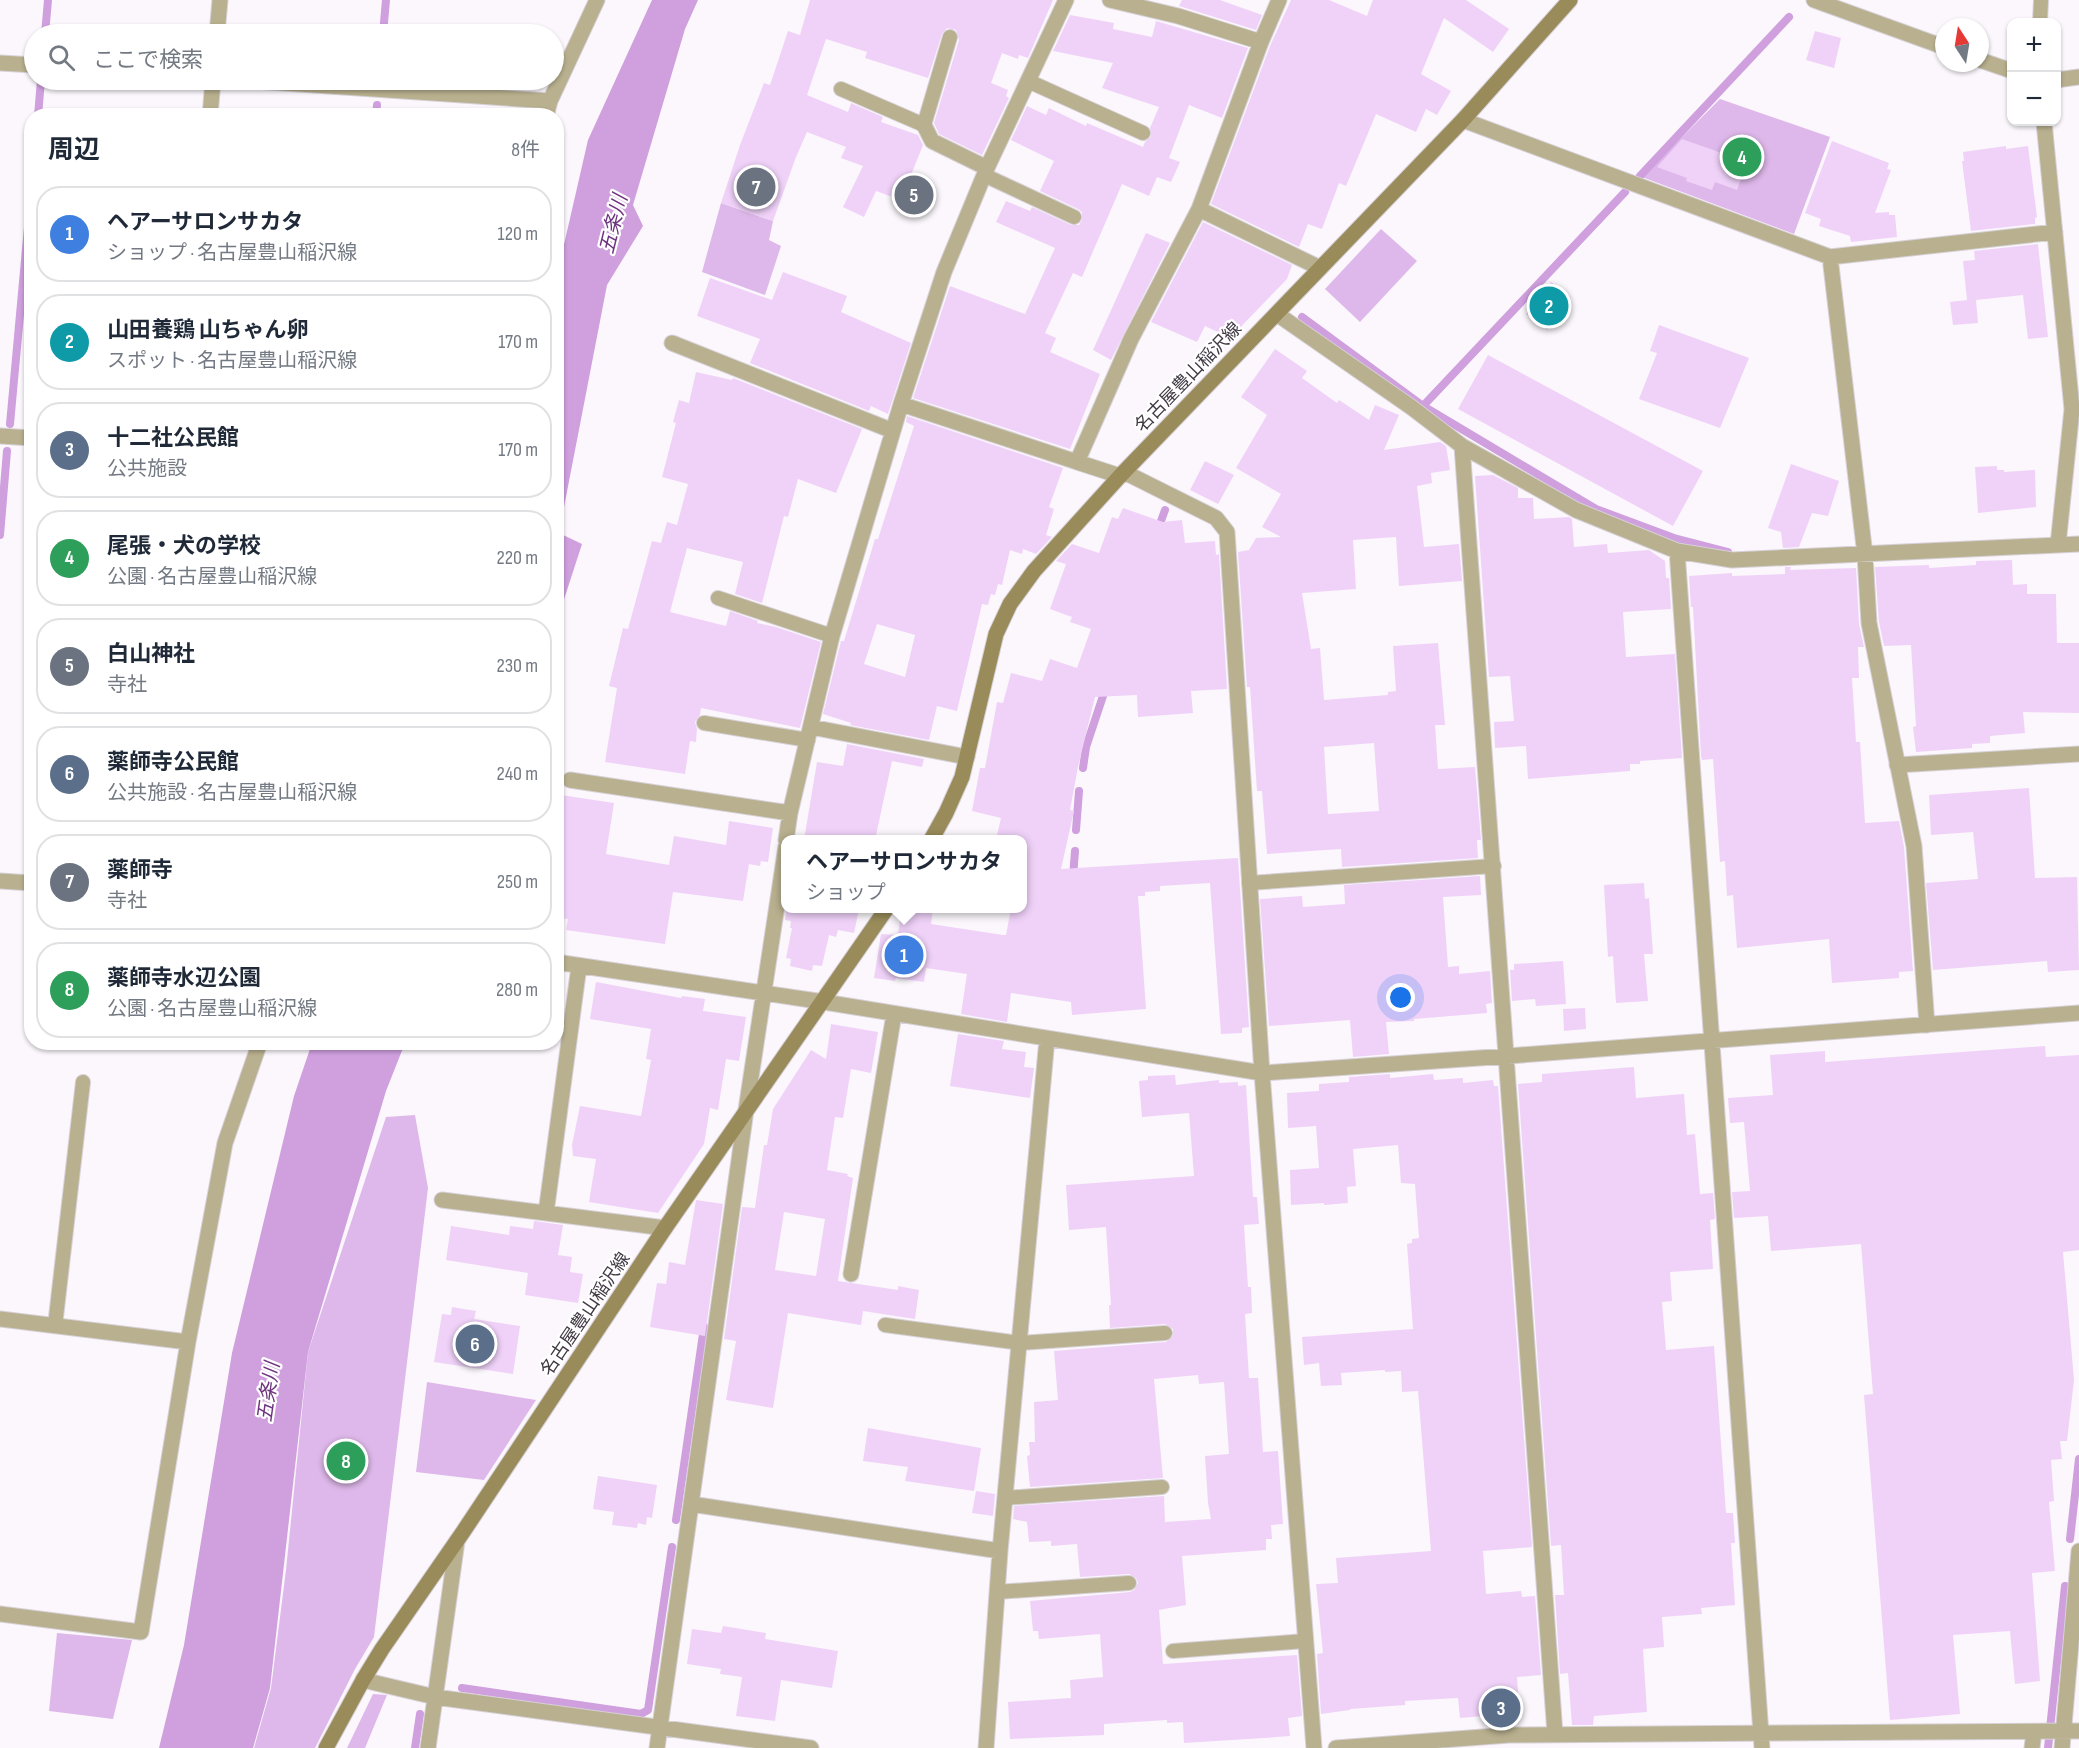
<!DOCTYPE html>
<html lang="ja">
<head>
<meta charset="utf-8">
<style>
  :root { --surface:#fff; --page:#f2f2f3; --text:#1f2937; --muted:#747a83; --line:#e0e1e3; --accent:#ea580c }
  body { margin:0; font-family:"Sofia Sans Condensed","Noto Sans JP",sans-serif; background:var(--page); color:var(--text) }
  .controls { position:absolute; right:18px; top:18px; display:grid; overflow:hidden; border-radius:12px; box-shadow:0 2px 4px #0004 }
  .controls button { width:54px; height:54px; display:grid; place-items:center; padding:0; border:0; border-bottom:2px solid var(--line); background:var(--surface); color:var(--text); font:30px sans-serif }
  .compass { position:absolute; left:1935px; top:18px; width:54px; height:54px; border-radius:50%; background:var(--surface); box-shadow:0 2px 4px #0004; rotate:348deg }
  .you { position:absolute; left:1401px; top:998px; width:21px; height:21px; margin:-15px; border:4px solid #fff; border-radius:50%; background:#1a73e8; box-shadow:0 0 0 9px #1a73e833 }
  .badge { display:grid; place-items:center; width:39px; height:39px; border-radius:50%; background:var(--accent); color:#fff; font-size:20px; font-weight:700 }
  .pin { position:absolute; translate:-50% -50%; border:3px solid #fff; box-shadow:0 2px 6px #0006 }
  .popup { position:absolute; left:781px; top:835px; width:246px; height:78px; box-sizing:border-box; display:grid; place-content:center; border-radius:12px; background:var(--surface); filter:drop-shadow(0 2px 4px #0005); font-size:20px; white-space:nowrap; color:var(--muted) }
  .popup b { font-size:22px; color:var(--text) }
  .popup::after { content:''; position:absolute; left:50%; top:100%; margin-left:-12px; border:12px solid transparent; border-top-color:var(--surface) }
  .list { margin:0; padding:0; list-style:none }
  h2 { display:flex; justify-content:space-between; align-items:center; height:78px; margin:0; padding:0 24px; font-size:26px }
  h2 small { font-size:20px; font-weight:400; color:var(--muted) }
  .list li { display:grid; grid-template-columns:39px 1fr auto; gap:18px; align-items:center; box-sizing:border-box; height:96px; margin:0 12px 12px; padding:0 12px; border:2px solid var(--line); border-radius:24px }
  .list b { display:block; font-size:22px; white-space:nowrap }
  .list p { margin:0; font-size:20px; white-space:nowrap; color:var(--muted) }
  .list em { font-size:20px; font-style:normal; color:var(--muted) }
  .icon { flex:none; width:33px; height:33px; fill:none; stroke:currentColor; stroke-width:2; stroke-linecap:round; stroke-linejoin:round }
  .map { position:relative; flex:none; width:2079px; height:1748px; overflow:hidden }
  .search { position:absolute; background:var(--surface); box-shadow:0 2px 4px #0004; left:24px; top:24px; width:540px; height:66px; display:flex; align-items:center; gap:15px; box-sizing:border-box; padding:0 21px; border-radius:33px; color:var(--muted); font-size:22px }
  .panel { position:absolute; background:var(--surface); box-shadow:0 2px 4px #0004; left:24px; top:108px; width:540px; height:942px; border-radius:24px }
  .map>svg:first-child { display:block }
  .green { fill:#deb8ea }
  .water { fill:#cf9fde }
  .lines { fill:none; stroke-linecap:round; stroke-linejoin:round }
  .stream { stroke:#cf9fde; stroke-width:8 }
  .building { fill:#f0d2f9; fill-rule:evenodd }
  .lane-casing { stroke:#d6d1d7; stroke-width:16 }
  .street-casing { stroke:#d6d1d7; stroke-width:17 }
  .secondary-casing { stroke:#d6d1d7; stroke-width:17 }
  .lane { stroke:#b9b08f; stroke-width:14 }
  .street { stroke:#b9b08f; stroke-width:15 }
  .secondary { stroke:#998c5a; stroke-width:15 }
  .labels { text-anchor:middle; stroke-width:4.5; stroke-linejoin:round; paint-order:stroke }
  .street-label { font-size:18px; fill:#413943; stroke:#fff }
  .water-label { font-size:20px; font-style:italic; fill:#6f347f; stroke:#fff }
</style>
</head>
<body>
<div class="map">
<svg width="2079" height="1748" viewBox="0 0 2079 1748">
  <rect width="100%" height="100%" fill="#fbf7fc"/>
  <path class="green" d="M1720 99 1830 137 1794 234 1642 177Z
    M721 203 773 221 769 240 781 246 765 295 702 272Z
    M1381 229 1417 261 1360 322 1325 289Z
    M415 1115 428 1188 374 1637 355 1669 315 1748H254L271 1688 286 1570 308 1352 386 1117Z
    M427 1382 536 1400 484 1480 416 1472Z
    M57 1633 132 1640 113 1719 49 1711Z
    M373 1694 387 1695 365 1748H347Z"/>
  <path class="water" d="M652 0H698L685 29 633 205 643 226 607 285 559 533 582 544 557 621V275L588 140Z
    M312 1043H405L386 1091 308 1352 270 1688 253 1748H159L184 1645 232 1353 294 1096Z"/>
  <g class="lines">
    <path class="stream" d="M45 34 48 0
      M383 34 386 0
      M38 116 41 80
      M376 116 377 105
      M1640 176 1789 17
      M1302 317 1423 406 1596 509 1674 538 1728 552
      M1423 406 1625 192
      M10 424 32 183
      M1157 532 1165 510
      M0 535 7 451
      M1083 768 1086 747 1106 687
      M1076 830 1079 791
      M1073 877 1075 851
      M676 1520 704 1327
      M2070 1539 2079 1459
      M462 1688 641 1714 648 1710 672 1547
      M415 1748 420 1714
      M2048 1748 2065 1586"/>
  </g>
  <path class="building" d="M810 0H1053L1028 58 1019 55 1018 59 1002 53 991 83 1008 90 1006 96 1009 98 982 155 939 134 934 123 959 40 956 30 947 28 942 34 928 78 865 58 867 52 826 39 807 95 848 112 851 103 883 117 881 122 918 135 923 145 901 200 876 191 864 217 843 207 863 166 841 158 846 147 807 132 796 157 773 221 721 203 740 145 764 83 770 85 788 31 800 35Z
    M1182 0H1220L1262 15 1256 30 1179 6Z
    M1291 0H1329L1367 16 1373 0H1466L1509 29 1493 52 1444 18 1421 74 1451 91 1437 115 1426 109 1416 132 1376 114 1346 186 1339 183 1322 229 1308 224 1299 247 1211 204 1270 46Z
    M1070 15 1114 23 1113 29 1152 37 1156 21 1248 48 1222 118 1189 105 1169 158 1180 162 1171 182 1157 177 1149 196 1122 184 1082 277 1073 273 1045 333 1056 338 1050 352 1100 374 1070 449 913 398 950 286 1025 314 1055 248 996 222 1006 201 1030 211 1032 207 1071 225H1079L1082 220V212L1078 209 1040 191 1054 161 1011 140 1027 106 1046 115 1049 108 1086 126 1087 123 1143 147 1145 142 1151 136 1150 128 1159 107 1102 88 1113 63 1053 51Z
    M1815 31 1841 38 1834 68 1806 60Z
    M1682 139 1747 162 1737 190 1715 182 1712 190 1686 181 1687 178 1657 167Z
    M1832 141 1889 163 1887 169 1891 170 1875 213 1889 212V215H1895L1897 237 1851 242 1850 236 1819 226 1821 219 1805 213Z
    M2006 146V149L2028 146 2037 217 2035 218V224L1971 231 1962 161H1964L1963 152Z
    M1203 222 1292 265 1287 279 1230 338 1205 326 1197 342 1151 322Z
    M1146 233 1170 243 1111 360 1093 350Z
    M2038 244 2048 337 2028 339 2023 295 1976 300 1978 323 1953 325 1950 302 1967 300 1963 261 1975 260 1974 251Z
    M783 272 847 296 841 312 911 343 888 414 871 406 869 411 750 363 760 339 697 316 710 278 772 300Z
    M1551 282 1571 297 1547 330 1526 314Z
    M1659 325 1749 358 1720 428 1639 399 1657 353 1650 351Z
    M1275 349 1307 371 1302 378 1337 403 1339 400 1369 420 1375 405 1399 415 1384 450 1440 442 1446 446 1450 470 1431 473 1432 483 1417 486 1424 547 1459 544 1462 581 1399 586 1396 537 1353 540 1356 589 1302 593 1311 649 1320 648 1324 700 1388 695V692L1396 691 1393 646 1438 643 1445 725H1435L1438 769 1475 767 1481 840H1477L1478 858 1342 867 1341 849 1267 854 1262 791H1257L1250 687H1247L1238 552 1249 550 1256 538 1281 537 1262 527 1281 494 1236 468 1267 415 1241 397ZM1374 743 1379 811 1328 814 1324 747Z
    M1488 355 1703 471 1673 526 1458 409Z
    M696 372 732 380 733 378 862 429 836 493 798 479 788 517 784 516 762 603 735 594 743 562 687 548 670 612 726 626 730 611 758 621 757 623 776 627 821 642 800 728 701 708 700 715 695 722 697 729 696 742 690 741 685 774 605 762 617 688 609 686 623 628 628 629 652 541 661 543 667 522 677 525 688 484 662 477 676 423 673 422 679 400 689 403Z
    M907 416 1063 468 1049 507 1054 509 1046 535 1052 537 1036 554 1023 549 1022 554 1010 550 1002 585 998 584 995 595 991 594 988 605 982 604 957 711 937 706 929 740 850 725 851 723 823 714 841 641H844L875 539H878L914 426 906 422ZM877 624 915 635 905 677 864 664Z
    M1205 461 1234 475 1218 504 1190 490Z
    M1791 464 1839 481 1828 516 1812 513 1799 547 1783 548 1781 532 1768 528Z
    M1997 466V470H2004V472L2035 470 2036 507 1978 513 1975 467Z
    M1493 475 1518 488V498H1533L1534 519 1569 517 1572 519 1574 547 1607 544 1608 553 1649 550 1665 561 1666 578H1669L1671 609 1623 612 1626 657 1675 654 1682 758 1640 761V764H1630V771L1528 779 1526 746 1495 748 1494 722 1514 721 1510 676 1489 677 1475 476Z
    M1123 508 1163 522 1182 520 1185 543 1215 541 1216 555 1219 554 1227 689 1191 691 1193 713 1138 717 1137 695 1095 697 1078 767 1070 810 1074 811 1061 869 1238 858 1249 1027 1242 1028V1033L1221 1034 1210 883 1160 886V891L1145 892V896H1138L1146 1009 1072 1015 1071 1002 1011 993 1007 1022 961 1014 967 974 926 968 924 982 896 978 895 981 874 978 881 934 898 935 900 920 907 909H933L931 924 1003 935H1006L1011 909H1023V840H996L1001 818 972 811 980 768H985L997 702 1003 703 1011 673 1042 681 1050 659 1077 668 1091 629 1070 622 1072 617 1050 609 1066 564 1056 561 1072 544 1099 553 1112 517 1118 519Z
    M2012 560 2013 585 2027 584V594H2056L2057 643H2079V713L2023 712 2025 733 1990 736V743L1972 744V748L1916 752 1913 727 1916 726 1911 645 1884 646 1879 622 1875 567 1929 565V568L1976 565V561Z
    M1785 567H1791L1790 570 1856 568 1859 624 1864 647H1858L1859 678H1852L1856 742H1860L1865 823 1899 821 1904 847 1913 971 1899 972V978L1832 983 1829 939 1737 948 1733 895 1727 896 1725 861 1720 862 1713 759 1702 760 1701 756 1693 607H1691L1689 576 1732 573V576L1785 574Z
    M847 744 924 759 922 767 892 761 875 840H804L817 762 843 766Z
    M2029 788 2035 878 2077 877 2079 970 2048 972 2047 961 1933 970 1926 883 1978 879 1973 832 1931 835 1929 795Z
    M561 795 614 803 606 854 669 865 674 836 726 845 729 821 773 828 768 862 761 861 760 866 749 864 743 901 673 892 665 944 566 930 568 919 561 918 562 915 556 914V825Z
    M1480 876 1481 895 1443 897 1448 967 1459 966V974L1490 971 1492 1003 1486 1004 1487 1013 1414 1019V1021L1386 1022 1389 1054 1353 1057 1350 1020 1269 1026 1260 899 1302 896 1303 907 1345 904 1344 885Z
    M1644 883 1645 899 1649 898 1653 954H1644L1648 1001 1616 1003 1613 956 1608 957 1604 885Z
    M786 909H859L854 933 838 930 836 937 829 935 822 966 813 965 812 971 790 966 791 959 786 958 792 928H790L791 921 785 920Z
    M1563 961 1566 1004 1536 1006 1535 999 1512 1001 1510 970H1514V964Z
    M596 982 681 998 682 996 705 999 703 1011 746 1017 739 1061 726 1059 718 1110 710 1108 704 1144 658 1213 589 1202 596 1159 573 1156 572 1145 580 1106 641 1116 651 1060 646 1059 651 1029 590 1019Z
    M1585 1008 1586 1029 1564 1031 1563 1009Z
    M831 1024 878 1032 871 1073 851 1069 843 1118 835 1117 827 1170 848 1174 847 1176 853 1178 838 1281 898 1290V1286L919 1290 915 1319 863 1311 861 1325 788 1313 773 1408 726 1400 736 1341 724 1339 742 1207 755 1208 764 1145H767L773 1109 811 1050 826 1059ZM784 1212 825 1219 816 1276 775 1270Z
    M958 1034 1004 1041 1002 1049 1026 1052 1024 1067 1034 1068 1030 1098 950 1086Z
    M2045 1046 2046 1057 2079 1055V1250L2063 1252 2074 1380 2067 1441H2060L2062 1459 2051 1460 2054 1501 2049 1502 2055 1571 2032 1573 2040 1681 2015 1684 2010 1631 1953 1635 1960 1714 1890 1720 1864 1395 1873 1394 1861 1244 1771 1251 1768 1216 1734 1218 1732 1192 1750 1191 1744 1122 1730 1123 1728 1098 1773 1095 1770 1055 1825 1051V1062Z
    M1634 1067 1636 1098 1684 1094 1687 1135 1695 1134 1700 1194 1713 1193 1715 1219 1710 1220 1713 1269 1670 1272 1672 1301 1662 1302 1666 1350 1714 1346 1726 1513H1733L1735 1543H1731L1735 1605 1701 1608 1702 1614 1662 1617 1664 1647 1643 1649 1647 1712 1594 1716 1593 1725H1572L1568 1673 1560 1674 1555 1595H1564L1561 1545 1551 1546 1518 1084 1542 1082V1074Z
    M1390 1074V1078L1433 1074 1434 1080 1463 1078V1083L1493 1080 1494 1086H1498L1532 1547 1483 1551 1486 1594 1521 1591 1522 1597 1535 1596 1541 1675 1517 1677 1520 1720 1484 1723 1483 1716 1460 1718 1458 1698 1405 1701V1705L1350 1709V1710L1321 1714 1317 1654 1323 1653 1316 1584 1338 1583 1336 1558 1431 1551 1418 1391 1402 1392 1401 1371 1385 1372V1370L1341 1373 1342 1385 1321 1386 1319 1363 1304 1365 1302 1337 1413 1329 1407 1244 1412 1243V1239L1419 1238 1415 1184 1401 1183 1398 1145 1353 1149 1356 1186 1347 1187 1348 1203 1324 1205V1203L1291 1205 1290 1170 1319 1168 1316 1126 1288 1128 1287 1093 1319 1091V1084L1349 1082V1077Z
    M1175 1075 1176 1085 1219 1080V1083L1238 1082V1086L1246 1085 1253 1197H1257L1259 1224 1244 1225 1248 1287H1251L1252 1313 1245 1314 1249 1378H1258L1263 1452 1278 1451 1283 1524 1271 1525 1272 1539H1266V1550L1182 1556 1186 1605 1159 1610 1163 1664 1297 1655 1302 1716 1288 1718 1290 1736 1264 1738 1184 1743 1183 1722 1167 1723V1720L1104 1724V1735L1010 1739 1008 1702 1071 1698 1070 1680 1103 1677 1100 1634 1039 1639 1038 1631H1033L1030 1601 1130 1592 1134 1590 1138 1583 1136 1578 1129 1574 1080 1577 1077 1544 1051 1546V1541L1029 1542 1027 1522 1013 1519 1014 1506 1164 1496 1165 1522 1211 1519 1208 1503 1205 1456 1229 1454 1224 1382 1199 1384 1198 1375 1154 1379 1163 1478 1030 1487 1027 1456 1030 1455 1029 1442H1035L1034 1402 1058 1400 1054 1351 1166 1342 1173 1336V1329L1165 1324 1110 1328 1109 1305H1111L1106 1227 1069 1230 1066 1185 1194 1176 1189 1113 1142 1117 1139 1081 1148 1080V1076Z
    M696 1200 723 1204 705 1336 650 1327 657 1283 666 1284 669 1262 685 1265Z
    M534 1221 563 1225 558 1255 572 1257 570 1272 583 1274 578 1303 525 1295 528 1273 446 1260 451 1226 509 1235 510 1226 533 1229Z
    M452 1307 476 1311 474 1319 520 1326 513 1374 434 1362 442 1314 451 1315Z
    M868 1428 981 1448 974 1491 905 1481 908 1467 863 1461Z
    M598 1476 657 1485 652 1518 647 1517 646 1525 638 1523 637 1528 612 1525 614 1512 593 1509Z
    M976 1491 995 1494 993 1516 972 1513Z
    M723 1626 766 1633 765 1639 838 1651 832 1688 781 1680 775 1721 736 1716 742 1677 720 1674 721 1669 687 1664 692 1629 721 1633Z"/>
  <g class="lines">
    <g class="lane-casing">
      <path id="lane" d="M2040 22 2041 0
        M1028 81 1143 133
        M841 89 924 125 950 37
        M984 175 1074 217
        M718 598 832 636
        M704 723 808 740
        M1249 883 1494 866
        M885 1325 1020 1343 1165 1333
        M55 1326 83 1082
        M1005 1498 1162 1487
        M997 1592 1129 1583
        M1173 1651 1305 1641"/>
    </g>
    <g class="street-casing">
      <path id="street" d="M1110 0 1178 16 1261 42
        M1814 0 1944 47
        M217 34 220 0
        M1980 60 2012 71
        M0 63 34 65
        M241 80 550 101
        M2056 80 2079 77
        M210 116 213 80
        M546 116 550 101 597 0
        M1463 120 1830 257 2055 232
        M2044 122 2072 409 2058 545
        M924 125 932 141 987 168
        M1199 209 1320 268
        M1830 257 1865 555 1869 623 1914 846 1927 1025
        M1277 314 1411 407 1462 446 1576 510 1677 551 1732 560 2079 544
        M672 343 893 431
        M901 404 1077 462
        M0 436 32 438
        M1462 446 1555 1734
        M1124 472 1216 518 1227 532 1262 1073 1314 1748
        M1120 476 1077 462 1131 339 1199 209 1261 42 1279 0
        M1677 551 1762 1748
        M811 727 967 757
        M1897 765 2079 754
        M570 780 790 813
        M786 840 790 813 832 636 901 404 944 272 987 168 1066 0
        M0 881 32 883
        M556 962 824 1002 1262 1073 1508 1056 2079 1013
        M442 1200 665 1228
        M546 1213 579 966
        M851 1274 894 1014
        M0 1319 188 1342
        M691 1504 1000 1551
        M0 1614 141 1632 188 1342 225 1143 260 1042
        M363 1680 435 1697 811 1748
        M428 1748 457 1541
        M657 1748 746 1110 786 846
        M986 1748 1000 1551 1047 1039
        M1336 1748 1509 1735 2079 1731
        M2032 1748 2034 1732
        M2062 1748 2079 1551"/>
    </g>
    <g class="secondary-casing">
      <path id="secondary" d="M931 840 946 813 962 777 996 634 1010 604 1034 571 1120 476 1463 120 1570 0
        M326 1748 363 1680 382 1649 463 1532 665 1228 887 908"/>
    </g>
    <use href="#lane" class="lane"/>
    <use href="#street" class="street"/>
    <use href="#secondary" class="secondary"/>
  </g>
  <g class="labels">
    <g class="street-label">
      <text transform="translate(1188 377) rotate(-46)" y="6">名古屋豊山稲沢線</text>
      <text transform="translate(585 1314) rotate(-56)" y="6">名古屋豊山稲沢線</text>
    </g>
    <g class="water-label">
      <text transform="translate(613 224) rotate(-76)" y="7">五条川</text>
      <text transform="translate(268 1392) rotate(-82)" y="7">五条川</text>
    </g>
  </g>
</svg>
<div class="controls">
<button>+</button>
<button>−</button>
</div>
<svg class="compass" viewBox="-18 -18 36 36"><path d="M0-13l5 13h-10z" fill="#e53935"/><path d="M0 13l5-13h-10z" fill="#747a83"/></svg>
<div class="you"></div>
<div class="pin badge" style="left:904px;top:955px;background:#3f7fe0">1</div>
<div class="popup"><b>ヘアーサロンサカタ</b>ショップ</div>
<div class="pin badge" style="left:1549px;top:306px;background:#0f9aa8">2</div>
<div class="pin badge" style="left:1501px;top:1708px;background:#5c6f8a">3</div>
<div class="pin badge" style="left:1742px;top:157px;background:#2e9e5b">4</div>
<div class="pin badge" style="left:914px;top:195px;background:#6b7280">5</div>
<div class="pin badge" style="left:475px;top:1344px;background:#5c6f8a">6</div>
<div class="pin badge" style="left:756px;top:187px;background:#6b7280">7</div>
<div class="pin badge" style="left:346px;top:1461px;background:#2e9e5b">8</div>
<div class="search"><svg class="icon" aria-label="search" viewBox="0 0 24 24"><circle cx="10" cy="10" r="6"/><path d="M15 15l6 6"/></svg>ここで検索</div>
<section class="panel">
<h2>周辺<small>8件</small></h2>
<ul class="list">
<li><span class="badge" style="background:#3f7fe0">1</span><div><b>ヘアーサロンサカタ</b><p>ショップ · 名古屋豊山稲沢線</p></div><em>120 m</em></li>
<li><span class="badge" style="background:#0f9aa8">2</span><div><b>山田養鶏 山ちゃん卵</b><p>スポット · 名古屋豊山稲沢線</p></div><em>170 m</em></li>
<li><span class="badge" style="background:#5c6f8a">3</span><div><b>十二社公民館</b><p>公共施設</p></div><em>170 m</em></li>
<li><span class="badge" style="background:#2e9e5b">4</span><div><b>尾張・犬の学校</b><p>公園 · 名古屋豊山稲沢線</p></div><em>220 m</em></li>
<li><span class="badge" style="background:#6b7280">5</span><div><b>白山神社</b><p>寺社</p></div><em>230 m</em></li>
<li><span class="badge" style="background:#5c6f8a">6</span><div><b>薬師寺公民館</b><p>公共施設 · 名古屋豊山稲沢線</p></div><em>240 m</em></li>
<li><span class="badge" style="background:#6b7280">7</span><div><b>薬師寺</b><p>寺社</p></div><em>250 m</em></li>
<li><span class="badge" style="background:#2e9e5b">8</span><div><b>薬師寺水辺公園</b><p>公園 · 名古屋豊山稲沢線</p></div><em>280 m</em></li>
</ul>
</section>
</div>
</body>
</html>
